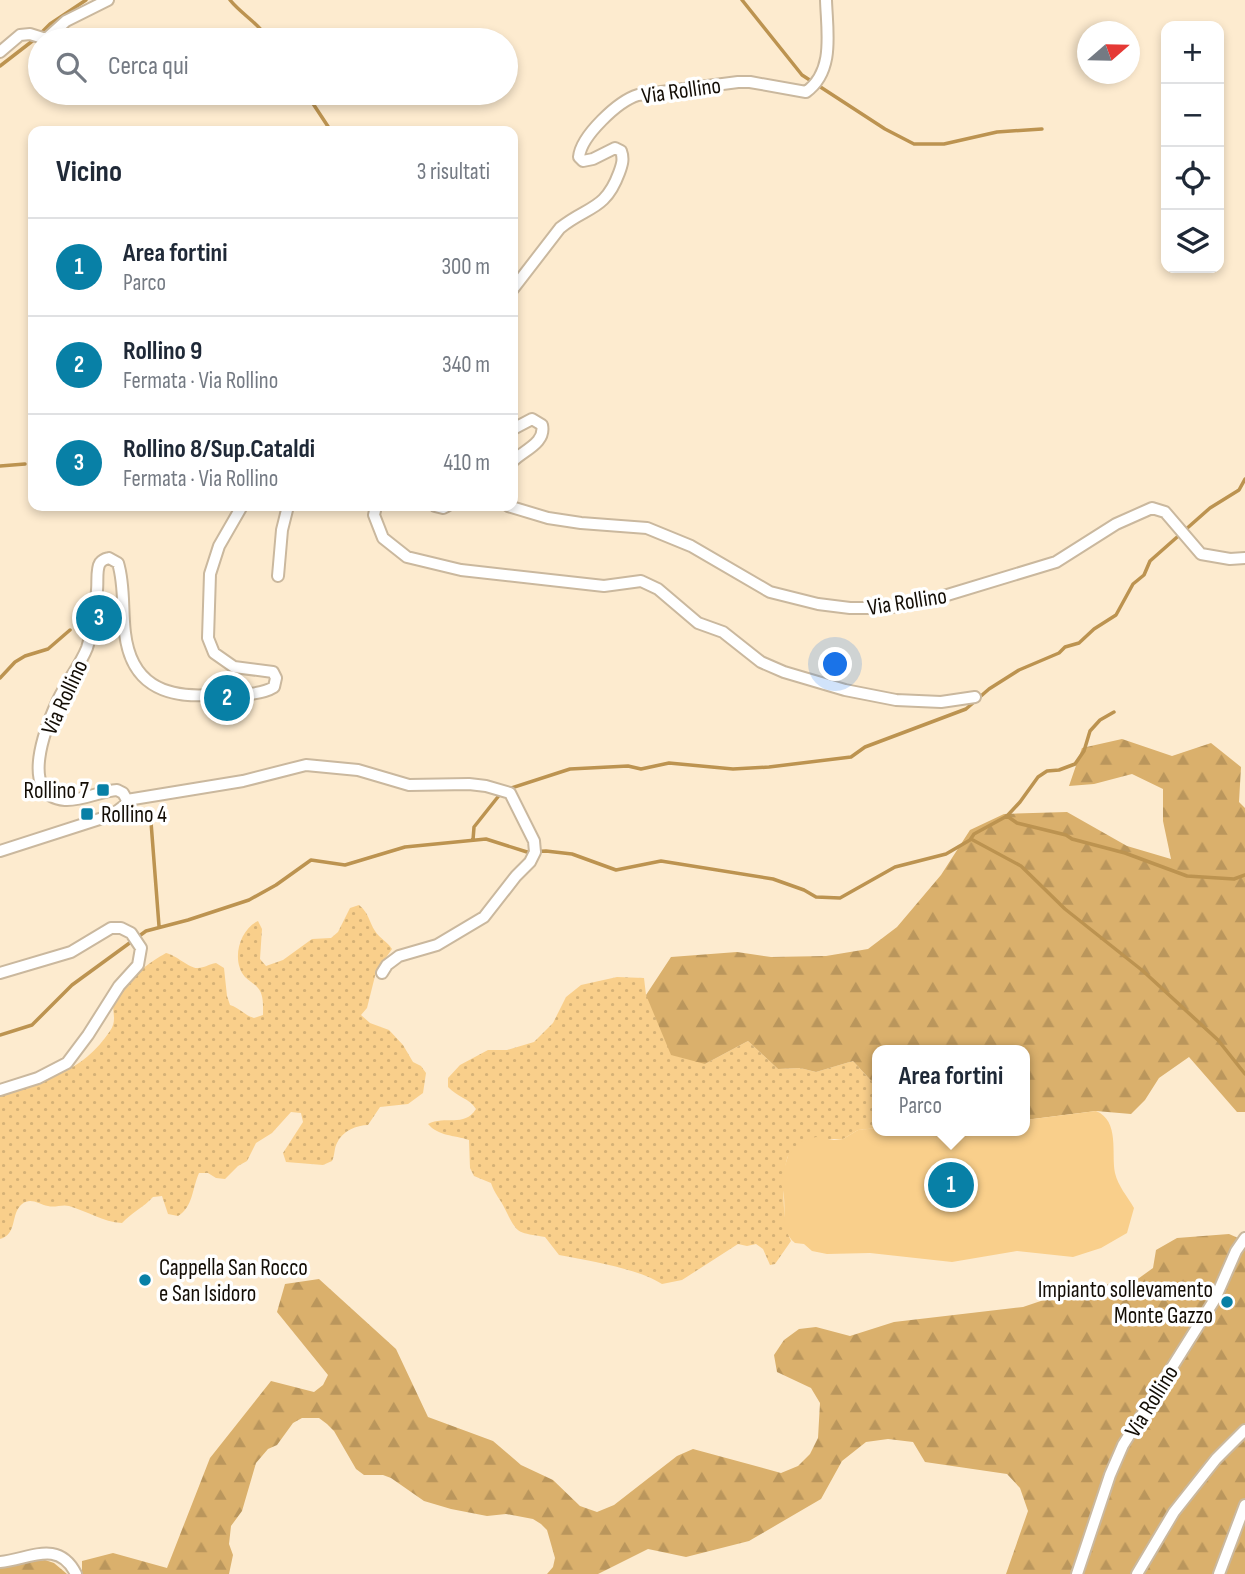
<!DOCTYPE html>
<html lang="it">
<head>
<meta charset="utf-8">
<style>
  :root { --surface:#fff; --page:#f2f2f3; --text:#1f2937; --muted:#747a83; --line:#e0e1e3; --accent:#0880a6 }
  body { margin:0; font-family:"Sofia Sans Condensed",sans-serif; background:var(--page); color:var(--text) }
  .controls { position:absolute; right:21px; top:21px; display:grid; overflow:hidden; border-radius:14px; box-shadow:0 4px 10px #0003 }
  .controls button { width:63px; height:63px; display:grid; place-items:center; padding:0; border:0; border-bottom:2px solid var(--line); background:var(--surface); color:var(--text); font:35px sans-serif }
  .compass { position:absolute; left:1077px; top:21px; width:63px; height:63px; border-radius:50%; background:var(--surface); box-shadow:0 4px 10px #0003; rotate:70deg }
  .you { position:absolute; left:836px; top:665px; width:24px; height:24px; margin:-18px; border:5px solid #fff; border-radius:50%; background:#1a73e8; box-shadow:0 0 0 10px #1a73e833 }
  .badge { display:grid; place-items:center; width:46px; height:46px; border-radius:50%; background:var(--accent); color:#fff; font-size:23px; font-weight:700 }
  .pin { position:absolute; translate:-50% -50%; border:4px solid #fff; box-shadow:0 2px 7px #0006 }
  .popup { position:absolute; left:872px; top:1045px; width:158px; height:91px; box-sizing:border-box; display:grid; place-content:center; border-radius:14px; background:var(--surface); filter:drop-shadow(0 2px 5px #0005); font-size:23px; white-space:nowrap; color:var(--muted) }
  .popup b { font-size:26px; color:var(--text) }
  .popup::after { content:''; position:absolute; left:50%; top:100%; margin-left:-14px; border:14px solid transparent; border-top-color:var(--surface) }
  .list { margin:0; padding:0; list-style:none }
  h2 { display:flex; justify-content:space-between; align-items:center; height:91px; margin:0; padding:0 28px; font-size:30px }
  h2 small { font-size:23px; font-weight:400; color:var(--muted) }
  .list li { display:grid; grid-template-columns:46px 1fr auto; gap:21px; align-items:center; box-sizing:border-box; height:98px; padding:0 28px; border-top:2px solid var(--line) }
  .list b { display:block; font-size:26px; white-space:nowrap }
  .list p { margin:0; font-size:23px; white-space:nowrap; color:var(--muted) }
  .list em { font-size:23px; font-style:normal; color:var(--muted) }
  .icon { flex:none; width:38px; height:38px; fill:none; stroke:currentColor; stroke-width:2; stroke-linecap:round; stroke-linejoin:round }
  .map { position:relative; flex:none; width:1245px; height:1574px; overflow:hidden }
  .search { position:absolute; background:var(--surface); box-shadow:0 4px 10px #0003; left:28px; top:28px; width:490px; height:77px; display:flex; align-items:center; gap:18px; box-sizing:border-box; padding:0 24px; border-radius:38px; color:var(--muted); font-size:26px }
  .panel { position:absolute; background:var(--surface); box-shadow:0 4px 10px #0003; left:28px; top:126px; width:490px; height:385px; border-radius:14px }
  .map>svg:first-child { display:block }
  .grass { fill:url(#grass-dots) }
  .forest { fill:url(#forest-firs) }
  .park { fill:#f9cf8b }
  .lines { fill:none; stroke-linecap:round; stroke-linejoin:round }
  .stream { stroke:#bc9350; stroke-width:3.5 }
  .street-casing { stroke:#cab89e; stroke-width:14 }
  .street { stroke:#fff; stroke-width:10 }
  .poi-dot { fill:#0880a6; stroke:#fff; stroke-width:2.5 }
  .labels { text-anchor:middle; stroke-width:7; stroke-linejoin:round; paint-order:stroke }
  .street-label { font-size:23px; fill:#130d05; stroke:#fff }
  .poi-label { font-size:23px; fill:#130d05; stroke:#fff; text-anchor:end }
</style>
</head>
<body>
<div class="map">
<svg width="1245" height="1574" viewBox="0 0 1245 1574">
  <defs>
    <pattern id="grass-dots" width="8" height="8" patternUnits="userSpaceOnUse" patternTransform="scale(1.75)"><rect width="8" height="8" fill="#f9cf8b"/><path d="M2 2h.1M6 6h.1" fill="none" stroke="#d5b176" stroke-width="1.8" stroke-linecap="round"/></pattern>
    <pattern id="forest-firs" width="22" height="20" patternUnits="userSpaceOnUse" patternTransform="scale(1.75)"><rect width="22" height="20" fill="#dab06c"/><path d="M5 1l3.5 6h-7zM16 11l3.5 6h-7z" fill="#ba965c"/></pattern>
  </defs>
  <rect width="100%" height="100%" fill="#fdebcf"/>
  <path class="grass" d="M359 905C369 913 369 922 375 931 380 939 387 941 392 949L376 972 367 1008 361 1015 370 1023 389 1030 403 1045 413 1062 421 1066 426 1073 423 1093 408 1104 380 1107 368 1125C357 1125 342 1131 337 1143 334 1148 335 1155 332 1161L323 1165 286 1162 283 1153 303 1122 301 1113 291 1112 272 1133 256 1143 247 1161 238 1166 225 1179 216 1178 208 1173H199C192 1189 193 1207 178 1216L168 1214 162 1196 153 1197C144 1207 131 1213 122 1223 103 1222 87 1211 69 1206 62 1204 55 1208 48 1206 38 1204 31 1197 22 1204 10 1214 18 1234 0 1239V1095C43 1082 83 1072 110 1031 118 1020 111 1011 114 1000 119 983 152 961 166 953 176 955 190 969 198 968 204 968 209 964 216 963L224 968 227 996 230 1005C240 1008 244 1015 254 1018L263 1015C263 1006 264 995 258 988 255 984 249 981 245 977 231 961 239 930 258 921L262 929 260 959 266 966 283 960 312 939 331 938 338 932 350 908Z
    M617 977 644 978 646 995 705 1064 748 1041 778 1069 800 1068 816 1072 853 1061 877 1087V1128L858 1130 843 1139H825L788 1156C781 1174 782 1223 791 1241L775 1264 770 1265 763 1249 756 1244 747 1246 738 1244 682 1280 662 1284C637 1268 589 1261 559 1255L545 1237C517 1232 518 1235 505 1209 501 1200 494 1193 491 1183L474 1176 470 1168 469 1140C454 1135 438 1136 428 1124 445 1115 464 1128 476 1109 469 1098 457 1097 448 1087V1078L460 1065 488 1050H507L534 1042 553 1023 566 997 581 985Z"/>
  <path class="forest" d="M1122 739 1172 756 1211 743 1241 767 1239 802 1245 808V1112H1237L1189 1057 1159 1078 1145 1100 1131 1114 1096 1111 1025 1120 1024 1050H878L877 1087 853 1061 816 1072 800 1068 778 1069 748 1041 705 1064 671 1055 646 995 671 957 737 952 771 957 826 956 868 949 897 927 941 875 970 830 1004 814 1067 812 1127 846 1171 859 1163 821V789L1132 774 1094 784 1069 786 1082 748Z
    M1229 1234 1245 1241V1574H1006L1028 1511 1020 1488 1007 1474 925 1462 913 1442 888 1439 866 1442 842 1461 821 1499 749 1541 686 1557 648 1549 598 1574H547L553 1567 555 1558 547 1530 541 1524 533 1519 506 1514 487 1516 451 1509 424 1501 391 1478 383 1475H364L356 1469 334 1431 327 1424 319 1418H302L293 1423 277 1445 268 1449 256 1463 242 1511 231 1526 229 1544 233 1555 229 1574H82V1561L113 1553 167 1568 210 1458 271 1381 314 1392 323 1385 328 1375 277 1312 285 1284 319 1279 396 1349 428 1417 493 1441 521 1465 553 1480 580 1506 597 1512 614 1505 677 1456 693 1449 781 1473 798 1466 810 1454 818 1438 820 1403 811 1388 777 1372 774 1355 784 1340 799 1329 816 1327 850 1336 894 1322 1023 1307 1097 1282 1114 1286 1135 1281 1153 1268 1156 1250 1177 1238Z
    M45 1560 54 1563 67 1574H0V1568L18 1563Z"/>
  <path class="park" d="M1096 1111C1120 1121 1111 1153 1115 1173 1118 1186 1127 1196 1134 1208L1127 1233 1101 1248 1073 1257 1017 1251 952 1262 870 1253 827 1254 812 1251 804 1244 795 1243C777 1229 790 1200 780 1182L788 1156 799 1142 816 1137 834 1140 843 1139 858 1130 877 1128 878 1131H1024L1025 1120Z"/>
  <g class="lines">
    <path class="stream" d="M230 0C242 15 259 23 269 40
      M742 0 802 75 885 129 914 144H944L997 132 1042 129
      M40 34 50 24 86 0
      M0 66 35 39
      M306 93 331 131
      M0 466 25 464
      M0 678 15 662 25 656 48 649 70 630
      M508 789 570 769 628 766 641 769 669 763 733 769 769 767 851 757 865 747 966 709 989 689 1019 670 1059 653 1065 647 1079 643 1094 629 1116 615 1133 584 1144 575 1150 561 1210 508 1239 490 1245 479
      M150 809 159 926
      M1007 816 1017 823 1066 835 1072 839 1125 853 1187 876 1234 879 1245 875
      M971 839 1021 866 1065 909 1143 971 1218 1040 1245 1074
      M473 840 474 827 501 793
      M0 1035 32 1025 72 985 146 931 188 920 249 900 276 885 311 860 345 865 405 847 486 839 527 852 546 851 572 854 616 870 661 861 773 879 804 890 816 897 840 898 895 867 946 854 970 840 974 834 1007 816 1020 802 1038 777 1047 771 1059 770 1075 764 1084 751 1090 731 1100 720 1114 712"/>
    <g class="street-casing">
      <path id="street" d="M0 52 20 35 30 34 46 39 66 21 108 0
        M513 289 560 228C587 206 605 211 619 173 622 165 624 159 621 151L615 148 593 159 583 161 579 157C581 136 618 101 638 95L738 82H750L806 92C835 71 827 32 826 0
        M513 429 532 419 542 425C546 443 524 450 513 461
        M376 506 374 515 383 538 407 557 461 570 604 586 641 581 658 589 698 623 723 632 761 662 784 672 845 690 896 700 941 702 975 697
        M435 506 443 508 447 506
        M508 506 548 518 581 523 647 528 691 546 770 592 818 604 850 608H888L934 599 1056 562 1116 524 1152 508 1165 512 1201 554 1230 559 1245 558
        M278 576 282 530 288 506
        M127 800 243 781 306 765 358 770 409 785 469 784 486 786 510 793 534 841 535 852 530 862 516 876 484 917 437 945 399 956 387 965 382 973
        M0 851 112 815 125 805 127 800 123 793 117 790C100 791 83 801 65 800 17 796 47 724 58 700 66 682 80 666 87 648 93 630 96 608 97 590 98 582 96 569 100 563 103 559 105 559 109 558L118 563C125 586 122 610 125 633 131 684 164 698 210 695 229 694 258 697 274 687L276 678 273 672 234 667 214 653 208 638 210 574 219 546 242 506
        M0 973 71 952 111 928H121L131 933 141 948 138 965 119 986 88 1035 67 1063 38 1078 0 1090
        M0 1562C28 1560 58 1538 76 1574
        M1077 1574 1110 1475 1123 1445 1215 1299 1236 1251 1245 1238
        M1137 1574 1174 1512 1216 1459 1245 1430
        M1219 1574 1245 1505"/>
    </g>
    <use href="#street" class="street"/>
  </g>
  <g class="poi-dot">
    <rect x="96" y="783" width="14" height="14" rx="3.5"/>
    <rect x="80" y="807" width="14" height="14" rx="3.5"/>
    <circle cx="145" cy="1280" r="7"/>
    <circle cx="1227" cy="1302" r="7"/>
  </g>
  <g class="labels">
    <g class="street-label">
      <text transform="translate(681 90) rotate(-8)" y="8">Via Rollino</text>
      <text transform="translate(907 601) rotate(-9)" y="8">Via Rollino</text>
      <text transform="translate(64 697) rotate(-65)" y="8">Via Rollino</text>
      <text transform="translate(1151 1401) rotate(-58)" y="8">Via Rollino</text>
    </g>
    <g class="poi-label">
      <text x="89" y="798">Rollino 7</text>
      <text x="101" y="822" text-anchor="start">Rollino 4</text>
      <text x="159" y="1275" text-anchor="start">Cappella San Rocco<tspan x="159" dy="26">e San Isidoro</tspan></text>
      <text x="1213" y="1297">Impianto sollevamento<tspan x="1213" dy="26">Monte Gazzo</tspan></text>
    </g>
  </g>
</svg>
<div class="controls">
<button>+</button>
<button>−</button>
<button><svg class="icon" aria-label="locate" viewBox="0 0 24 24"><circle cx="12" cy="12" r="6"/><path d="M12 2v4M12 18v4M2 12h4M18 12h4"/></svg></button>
<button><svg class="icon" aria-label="layers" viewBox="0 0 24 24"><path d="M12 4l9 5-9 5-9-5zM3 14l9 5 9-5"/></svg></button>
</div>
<svg class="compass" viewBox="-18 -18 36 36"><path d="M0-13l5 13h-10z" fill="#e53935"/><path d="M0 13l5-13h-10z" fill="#747a83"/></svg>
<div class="you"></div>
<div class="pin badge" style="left:951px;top:1185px">1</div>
<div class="popup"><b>Area fortini</b>Parco</div>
<div class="pin badge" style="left:227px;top:698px">2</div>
<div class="pin badge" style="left:99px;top:618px">3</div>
<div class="search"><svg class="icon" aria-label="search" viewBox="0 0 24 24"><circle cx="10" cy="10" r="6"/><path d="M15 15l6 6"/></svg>Cerca qui</div>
<section class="panel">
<h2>Vicino<small>3 risultati</small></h2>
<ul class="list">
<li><span class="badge">1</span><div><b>Area fortini</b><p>Parco</p></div><em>300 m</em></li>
<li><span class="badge">2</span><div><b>Rollino 9</b><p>Fermata · Via Rollino</p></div><em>340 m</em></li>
<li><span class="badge">3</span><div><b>Rollino 8/Sup.Cataldi</b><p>Fermata · Via Rollino</p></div><em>410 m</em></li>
</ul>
</section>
</div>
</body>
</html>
